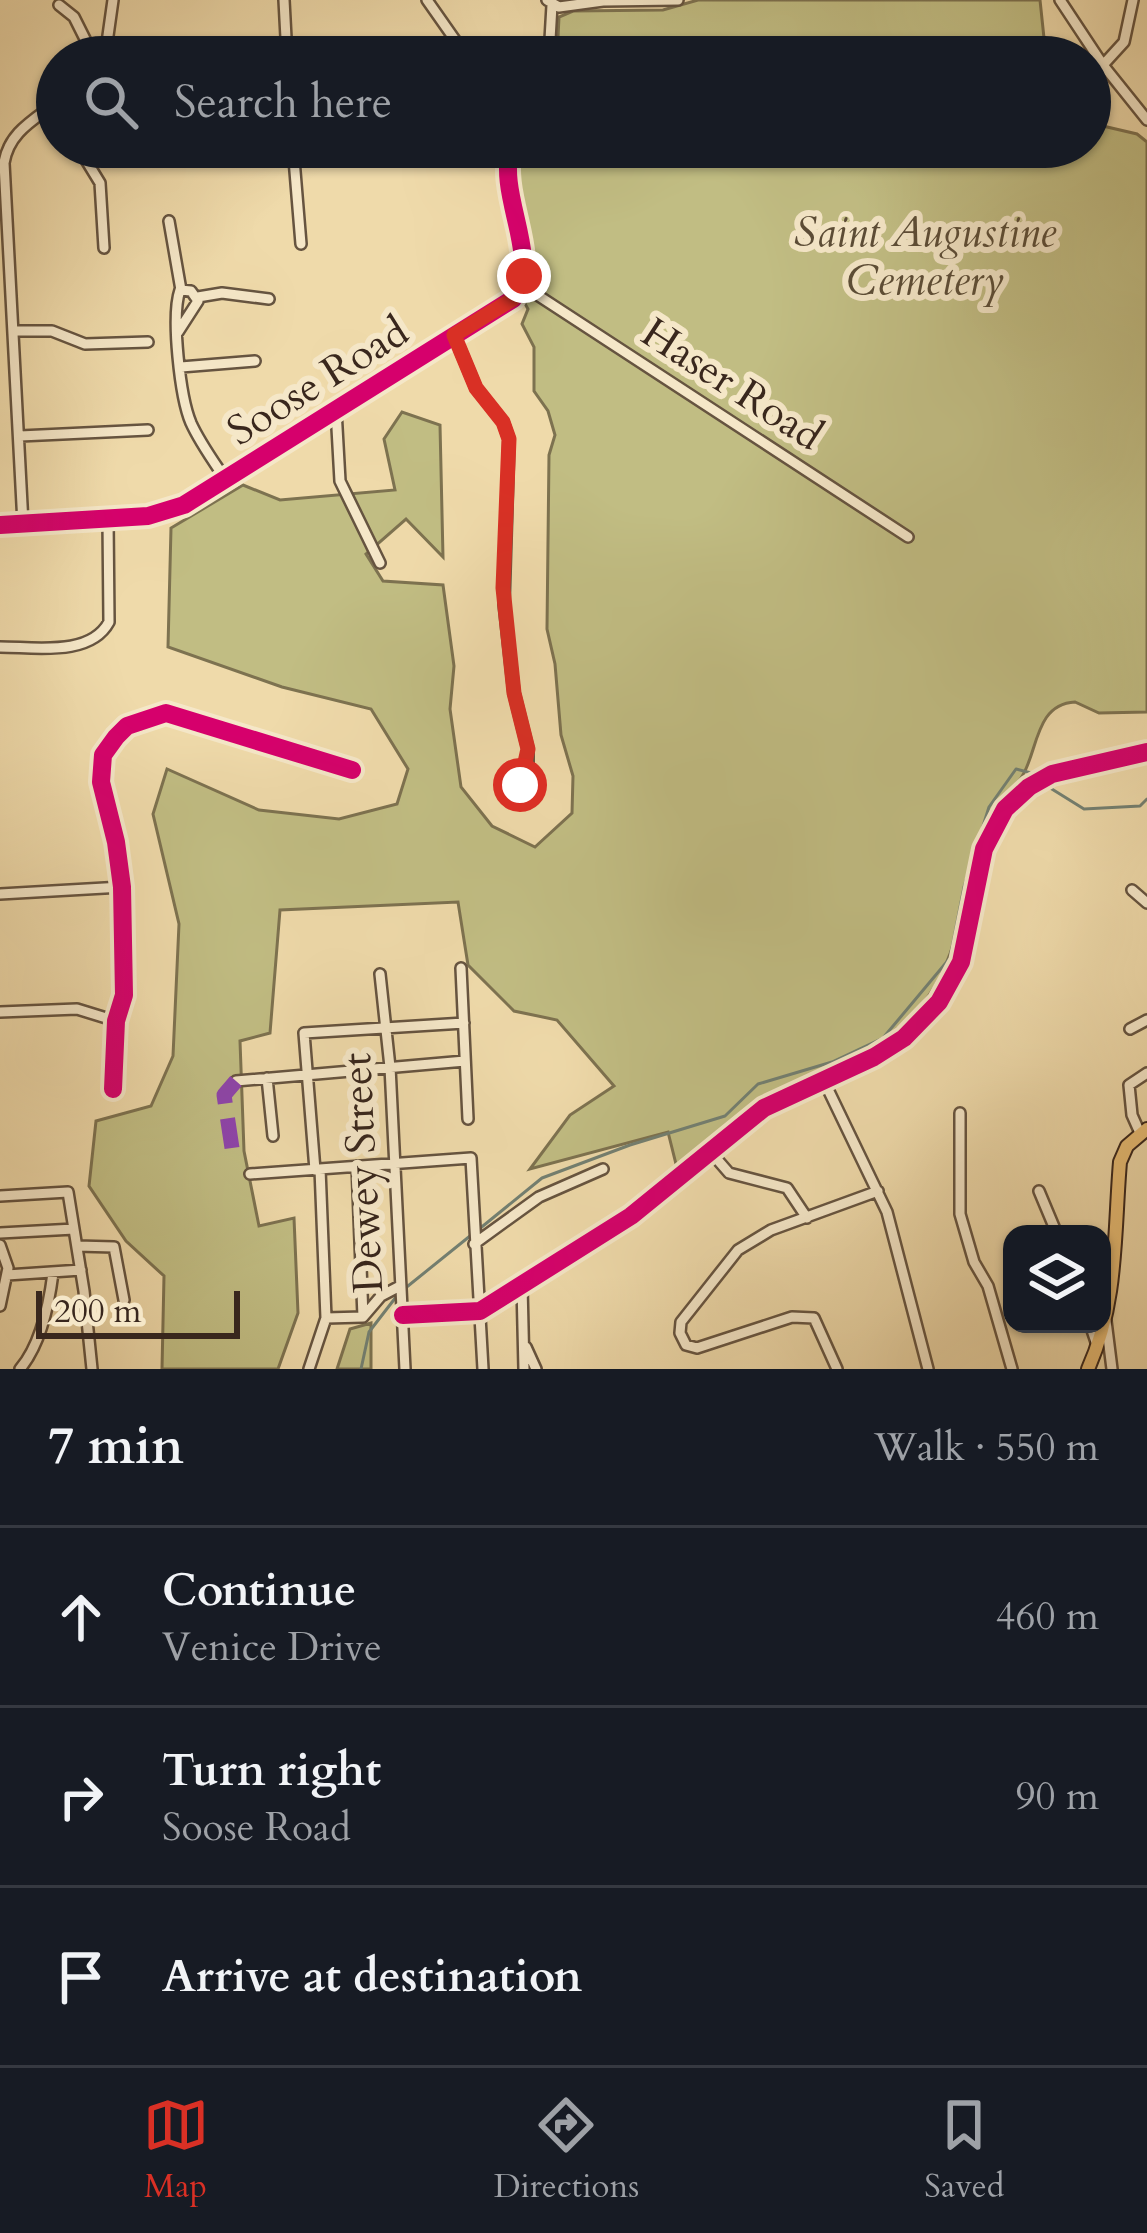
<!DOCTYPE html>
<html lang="en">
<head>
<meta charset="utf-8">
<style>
  :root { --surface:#171b24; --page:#242831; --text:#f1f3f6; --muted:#9ea1a6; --line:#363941; --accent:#d93025 }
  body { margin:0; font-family:Cardo,serif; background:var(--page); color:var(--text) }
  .controls { position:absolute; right:36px; bottom:36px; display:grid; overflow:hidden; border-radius:24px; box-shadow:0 3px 9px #0004 }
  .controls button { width:108px; height:108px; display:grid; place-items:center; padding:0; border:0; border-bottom:3px solid var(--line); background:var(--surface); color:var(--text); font:60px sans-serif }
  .scale { position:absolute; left:36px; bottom:30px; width:204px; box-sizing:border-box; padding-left:12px; border:6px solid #39271d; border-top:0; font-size:33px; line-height:42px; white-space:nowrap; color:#39271d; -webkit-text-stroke:9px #f5e7c8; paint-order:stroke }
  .stop { position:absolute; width:36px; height:36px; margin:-27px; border:9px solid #d93025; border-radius:50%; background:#fff }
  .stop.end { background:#d93025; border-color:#fff; box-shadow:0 3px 12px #0008 }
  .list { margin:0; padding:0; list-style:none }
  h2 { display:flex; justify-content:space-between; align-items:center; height:156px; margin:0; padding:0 48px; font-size:51px }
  h2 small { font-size:39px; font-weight:400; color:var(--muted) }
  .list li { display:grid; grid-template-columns:78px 1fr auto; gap:36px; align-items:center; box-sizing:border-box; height:180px; padding:0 48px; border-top:3px solid var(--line) }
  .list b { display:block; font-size:45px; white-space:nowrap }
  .list p { margin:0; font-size:39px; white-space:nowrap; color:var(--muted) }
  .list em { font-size:39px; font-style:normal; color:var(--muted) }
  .icon { flex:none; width:66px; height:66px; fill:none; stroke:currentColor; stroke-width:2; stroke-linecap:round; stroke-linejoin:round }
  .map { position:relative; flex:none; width:1147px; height:1369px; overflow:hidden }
  .search { position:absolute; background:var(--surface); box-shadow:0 3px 9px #0004; left:36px; right:36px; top:36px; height:132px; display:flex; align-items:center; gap:30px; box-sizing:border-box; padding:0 42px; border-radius:66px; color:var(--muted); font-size:45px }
  .sheet { height:696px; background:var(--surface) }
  nav { display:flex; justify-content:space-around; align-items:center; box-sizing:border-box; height:168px; border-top:3px solid var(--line); background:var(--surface); font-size:33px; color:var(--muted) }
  nav a { display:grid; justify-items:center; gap:6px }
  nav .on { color:var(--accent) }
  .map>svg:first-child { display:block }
  .green { fill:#c1bd83; stroke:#7d7250; stroke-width:3 }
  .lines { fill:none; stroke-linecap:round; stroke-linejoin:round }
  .stream { stroke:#738072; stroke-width:3 }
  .minor-casing { stroke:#665440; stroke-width:14 }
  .major-casing { stroke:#39271d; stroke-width:16 }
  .minor { stroke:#f5e7c8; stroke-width:9 }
  .major { stroke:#e8bd75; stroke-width:12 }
  .quiet { stroke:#8e44ad; stroke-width:15; stroke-dasharray:30 15; stroke-linecap:butt }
  .cycleway-casing { stroke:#f5e7c8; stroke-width:26 }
  .cycleway { stroke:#d6006c; stroke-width:18 }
  .route { stroke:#d93025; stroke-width:15 }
  .labels { text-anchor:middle; stroke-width:12; stroke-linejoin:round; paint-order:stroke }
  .park-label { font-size:42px; font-style:italic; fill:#5b4c36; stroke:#f5e7c8 }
  .street-label { font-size:42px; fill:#39271d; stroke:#f5e7c8 }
</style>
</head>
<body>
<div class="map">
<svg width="1147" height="1369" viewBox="0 0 1147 1369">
  <rect width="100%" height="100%" fill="#efdaaa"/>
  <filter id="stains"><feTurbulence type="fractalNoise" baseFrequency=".00167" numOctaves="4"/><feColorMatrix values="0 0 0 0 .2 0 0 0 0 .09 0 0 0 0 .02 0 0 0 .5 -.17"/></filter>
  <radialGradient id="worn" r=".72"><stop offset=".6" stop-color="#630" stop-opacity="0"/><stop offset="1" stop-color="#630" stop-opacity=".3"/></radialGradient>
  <path class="green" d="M698 0H1040L1046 57H557L559 17 573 11 663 10Z
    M1090 123 1137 134 1147 142V712L1099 713 1075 702C1034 704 1038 754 1021 778 1014 788 1002 794 996 805 966 853 968 931 935 986 897 1049 830 1062 771 1097 738 1116 708 1147 678 1172L668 1132 530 1169 570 1115 614 1086 557 1020 514 1011 468 965 458 902 280 910 270 1033 240 1041 244 1151 259 1226 294 1218 298 1313 278 1369H162L164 1276 126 1241 89 1186 96 1121 151 1106 173 1056 179 924 153 814 167 769 259 810 339 819 397 804 408 769 371 709 282 687 168 647 171 528 243 485 280 500 395 490 384 439 402 412 440 425 443 557 406 519 366 554 383 581 443 585 454 666 450 709 461 787 492 826 535 847 572 813 573 776 561 735 555 664 547 629 549 455 555 435 548 411 534 391V347L522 324 528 309 523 300C542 249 504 199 520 147H1090Z
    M371 1323V1369H337L350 1329Z"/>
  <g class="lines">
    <path class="stream" d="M1047 786 1084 809 1140 806 1147 799
      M478 1230 542 1178 630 1145 725 1116 758 1084 832 1062 883 1038 950 958 964 887 989 807 1016 769 1031 773
      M403 1290 470 1236
      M361 1369 369 1332 396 1297"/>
    <g class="minor-casing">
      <path id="minor" d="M284 0 287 57
        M427 0 467 57
        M547 0 559 7 603 1 678 0
        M1060 0 1103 65 1147 120
        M59 5 74 17 94 57
        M105 57 113 0
        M549 57 552 5
        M1103 65 1124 42 1133 0
        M78 147 100 183 104 248
        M293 147 301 244
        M169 221 181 290
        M522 285 908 537
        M198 297 222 293 269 299
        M13 331H52L85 344 148 342
        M178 332 198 301 191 291 180 290C171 316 180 397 191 423 200 443 214 462 226 480
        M454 335 476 388 503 422 509 439 504 604 514 693 528 749V765L521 785
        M181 367 255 361
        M336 410 340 481 380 563
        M20 436 148 430
        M23 524 4 163C9 132 34 120 57 102
        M0 525 148 516 184 505 513 299C543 259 496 196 511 147
        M0 647C35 647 90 657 109 622L108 520
        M1132 890 1147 903
        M0 894 122 887
        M461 968 468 1119
        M380 974 390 1067 405 1369
        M0 1012 77 1009 116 1021
        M1130 1029 1147 1020
        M267 1078 273 1136
        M823 1079 887 1212 928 1369
        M236 1081 465 1061
        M113 1089 116 1021 124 995 122 887 116 842 101 782 103 755 116 737 127 726 166 713 352 770
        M960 1113V1214L974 1262 988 1286 1012 1369
        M1140 1133 1132 1115 1129 1085 1147 1073
        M709 1150 729 1173 787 1188 807 1218
        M357 1166 363 1317
        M315 1170 304 1033 464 1023
        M250 1174 471 1158 483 1369
        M1039 1191 1057 1234
        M0 1196 68 1192 84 1291 92 1369
        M0 1233 74 1229
        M474 1244 539 1197 603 1169
        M0 1245 8 1268 0 1306
        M77 1246 114 1247 124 1300
        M7 1275 81 1270
        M522 1286 524 1369
        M403 1315 480 1311 631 1216 764 1108 874 1057 904 1038 939 1002 961 962 984 849 1005 809 1029 787 1052 774 1147 752
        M326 1318 363 1317 381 1296 400 1286
        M1106 1321 1112 1369
        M1090 1324 1096 1342
        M526 1347 536 1369
        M20 1369C41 1344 49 1305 53 1273
        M309 1369 326 1318 320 1169
        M837 1369 814 1318 792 1317 697 1348 686 1345 680 1333 681 1322 738 1250 771 1230 878 1191"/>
    </g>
    <g class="major-casing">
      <path id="major" d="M1088 1369C1118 1303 1114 1233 1120 1162L1127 1146 1147 1129"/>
    </g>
    <use href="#minor" class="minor"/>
    <use href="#major" class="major"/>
    <path class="quiet" d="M232 1148 224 1095 236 1081"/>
    <g class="cycleway-casing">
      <path id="cycleway" d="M0 525 148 516 184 505 513 299C543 259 496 196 511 147
        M113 1089 116 1021 124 995 122 887 116 842 101 782 103 755 116 737 127 726 166 713 352 770
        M403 1315 480 1311 631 1216 764 1108 874 1057 904 1038 939 1002 961 962 984 849 1005 809 1029 787 1052 774 1147 752"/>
    </g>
    <use href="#cycleway" class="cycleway"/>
  </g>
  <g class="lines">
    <path class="route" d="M520 785 528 749 514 693 503 588 509 439 503 422 476 388 454 335 513 299 524 276"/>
  </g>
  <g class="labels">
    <g class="park-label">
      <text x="925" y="246">Saint Augustine<tspan x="925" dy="48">Cemetery</tspan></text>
    </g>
    <g class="street-label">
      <text transform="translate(317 380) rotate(-32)" y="15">Soose Road</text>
      <text transform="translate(733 383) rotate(33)" y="15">Haser Road</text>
      <text transform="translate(361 1173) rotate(-93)" y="15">Dewey Street</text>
    </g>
  </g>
  <rect width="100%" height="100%" filter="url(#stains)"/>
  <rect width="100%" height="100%" fill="url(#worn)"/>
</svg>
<div class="controls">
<button><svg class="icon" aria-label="layers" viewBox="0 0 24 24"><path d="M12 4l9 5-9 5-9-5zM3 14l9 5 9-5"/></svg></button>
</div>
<div class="scale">200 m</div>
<div class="stop" style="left:520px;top:785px"></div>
<div class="stop end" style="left:524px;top:276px"></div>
<div class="search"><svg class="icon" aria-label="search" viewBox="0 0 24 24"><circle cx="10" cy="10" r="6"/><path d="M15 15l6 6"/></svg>Search here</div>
</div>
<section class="sheet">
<h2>7 min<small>Walk · 550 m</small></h2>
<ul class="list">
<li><svg class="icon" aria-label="ahead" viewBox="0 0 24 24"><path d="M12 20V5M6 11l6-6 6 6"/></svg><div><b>Continue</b><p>Venice Drive</p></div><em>460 m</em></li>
<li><svg class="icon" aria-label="right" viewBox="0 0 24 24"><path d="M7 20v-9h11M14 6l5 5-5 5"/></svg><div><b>Turn right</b><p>Soose Road</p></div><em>90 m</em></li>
<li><svg class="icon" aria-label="arrive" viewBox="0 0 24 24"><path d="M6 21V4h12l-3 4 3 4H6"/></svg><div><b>Arrive at destination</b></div></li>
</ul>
</section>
<nav>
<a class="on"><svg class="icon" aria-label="map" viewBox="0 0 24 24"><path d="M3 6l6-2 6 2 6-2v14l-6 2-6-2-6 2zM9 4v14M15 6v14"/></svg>Map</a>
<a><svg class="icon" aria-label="directions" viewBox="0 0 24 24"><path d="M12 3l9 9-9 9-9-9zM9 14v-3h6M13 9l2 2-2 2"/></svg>Directions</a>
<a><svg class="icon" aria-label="saved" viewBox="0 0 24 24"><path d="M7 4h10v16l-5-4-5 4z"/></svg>Saved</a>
</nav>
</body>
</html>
